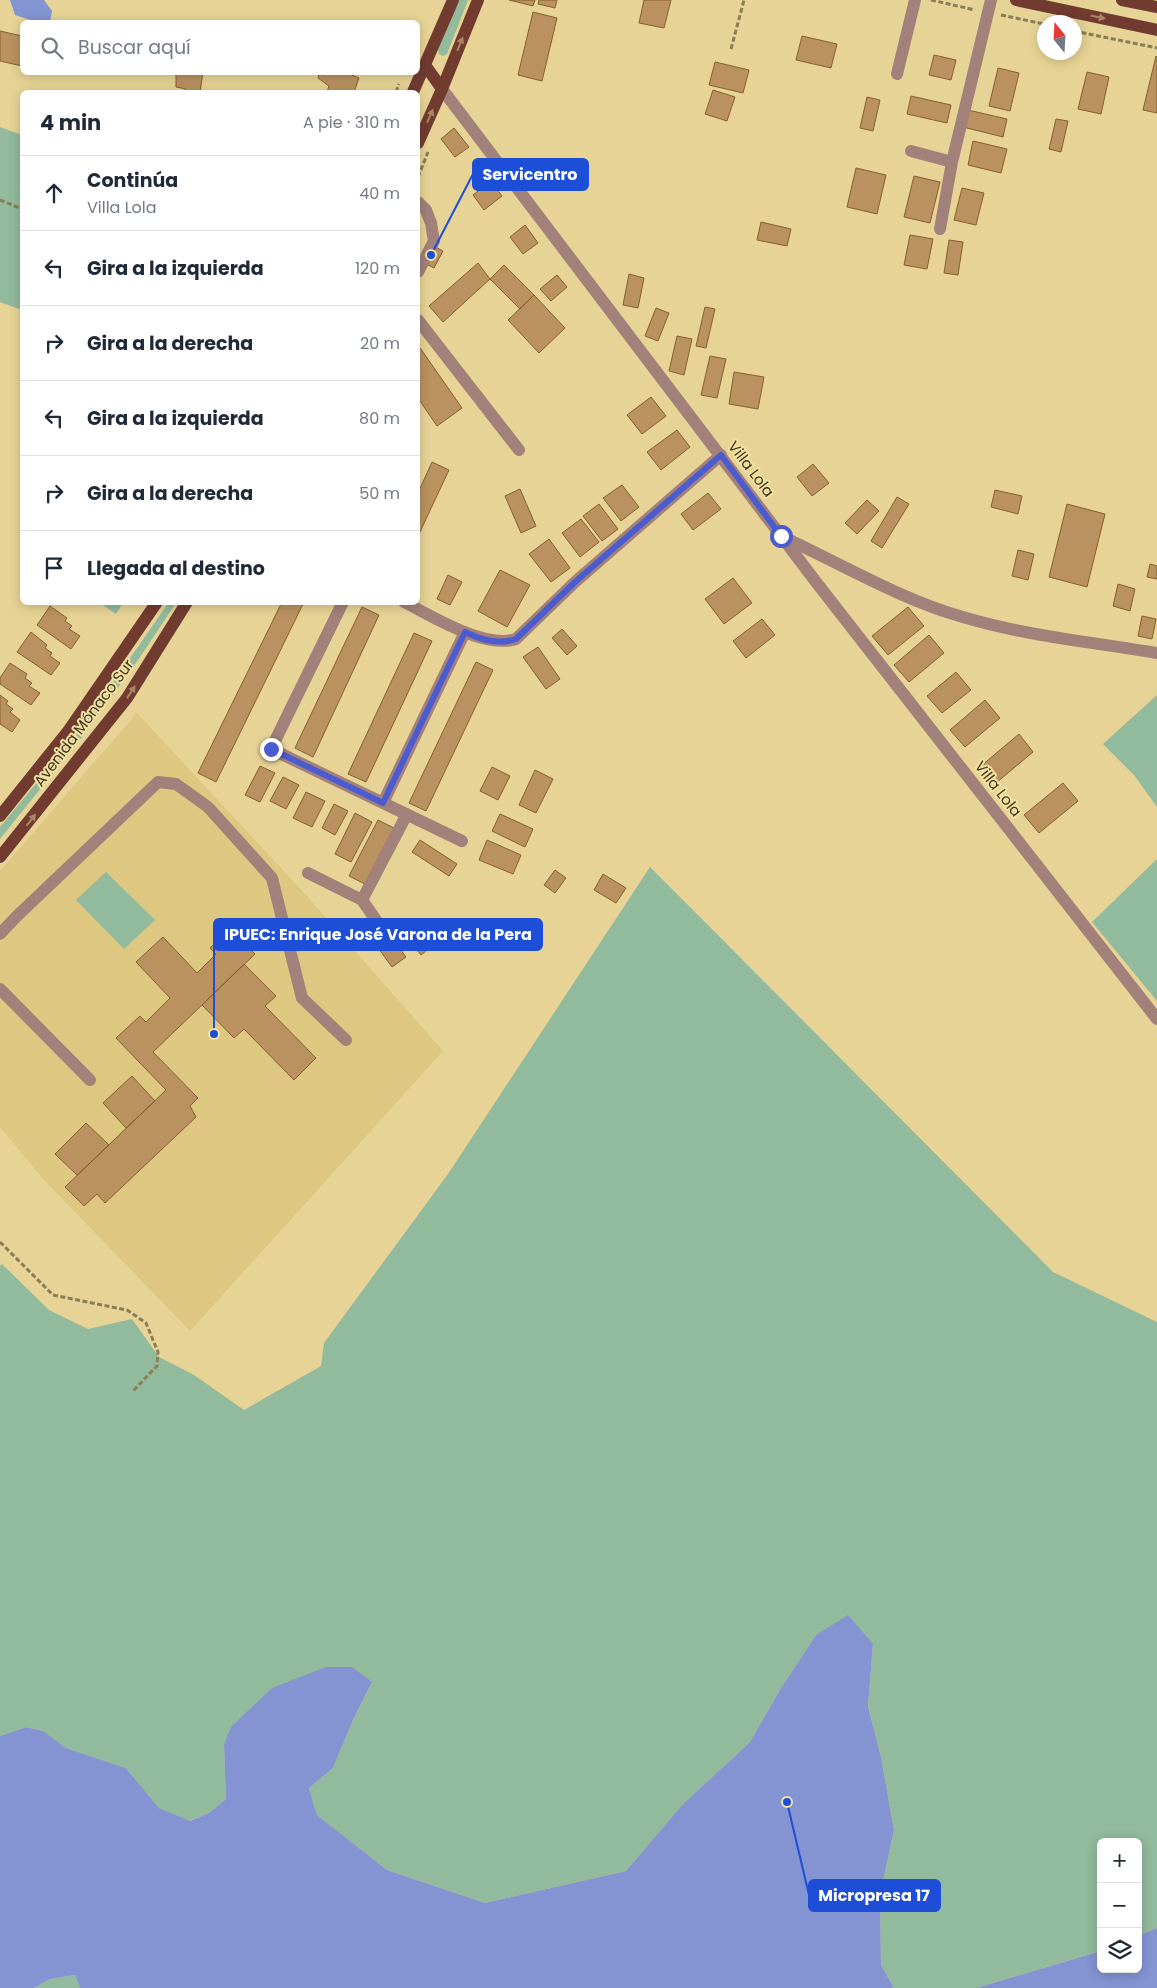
<!DOCTYPE html>
<html lang="es">
<head>
<meta charset="utf-8">
<style>
  :root { --surface:#fff; --page:#f6f6f7; --text:#1f2937; --muted:#747a83; --line:#e0e1e3 }
  body { margin:0; font-family:Poppins,sans-serif; background:var(--page); color:var(--text) }
  .controls { position:absolute; right:15px; bottom:15px; display:grid; overflow:hidden; border-radius:8px; box-shadow:0 2px 12px #0003 }
  .controls button { width:45px; height:45px; display:grid; place-items:center; padding:0; border:0; border-bottom:1px solid var(--line); background:var(--surface); color:var(--text); font:25px sans-serif }
  .compass { position:absolute; left:1037px; top:15px; width:45px; height:45px; border-radius:50%; background:var(--surface); box-shadow:0 2px 12px #0003; rotate:342deg }
  .stop { position:absolute; width:15px; height:15px; margin:-11px; border:4px solid #4b5bd0; border-radius:50%; background:#fff }
  .stop.end { background:#4b5bd0; border-color:#fff; box-shadow:0 1px 5px #0008 }
  .list { margin:0; padding:0; list-style:none }
  h2 { display:flex; justify-content:space-between; align-items:center; height:65px; margin:0; padding:0 20px; font-size:21px }
  h2 small { font-size:16px; font-weight:400; color:var(--muted) }
  .list li { display:grid; grid-template-columns:32px 1fr auto; gap:15px; align-items:center; box-sizing:border-box; height:75px; padding:0 20px; border-top:1px solid var(--line) }
  .list b { display:block; font-size:19px; white-space:nowrap }
  .list p { margin:0; font-size:16px; white-space:nowrap; color:var(--muted) }
  .list em { font-size:16px; font-style:normal; color:var(--muted) }
  .icon { flex:none; width:28px; height:28px; fill:none; stroke:currentColor; stroke-width:2; stroke-linecap:round; stroke-linejoin:round }
  .map { position:relative; flex:none; width:1157px; height:1988px; overflow:hidden }
  .search { position:absolute; background:var(--surface); box-shadow:0 2px 12px #0003; left:20px; top:20px; width:400px; height:55px; display:flex; align-items:center; gap:12px; box-sizing:border-box; padding:0 18px; border-radius:8px; color:var(--muted); font-size:19px }
  .panel { position:absolute; background:var(--surface); box-shadow:0 2px 12px #0003; left:20px; top:90px; width:400px; height:515px; border-radius:8px }
  .map>svg:first-child { display:block }
  .built { fill:#ddc781 }
  .green { fill:#92ba9c }
  .water { fill:#8494d2 }
  .building { fill:#b9925f; stroke:#85602d }
  .lines { fill:none; stroke-linecap:round; stroke-linejoin:round }
  .path { stroke:#8b7e54; stroke-width:3; stroke-dasharray:5 2.5; stroke-linecap:butt }
  .minor { stroke:#a18179; stroke-width:12 }
  .major { stroke:#713b30; stroke-width:12 }
  .oneway { fill:#ac8663 }
  .route { stroke:#4b5bd0; stroke-width:6 }
  .labels { text-anchor:middle; stroke-width:4; stroke-linejoin:round; paint-order:stroke }
  .street-label { font-size:15px; fill:#3e361d; stroke:#f4e1a2 }
  .leader { fill:none; stroke:#1d4ed8; stroke-width:2 }
  .callout-dot { fill:#1d4ed8; stroke:#f4e1a2; stroke-width:2 }
  .callout { fill:#1d4ed8; stroke:#1d4ed8; stroke-width:2 }
  .callout-label { font-size:16px; text-anchor:middle; font-weight:bold; fill:#fff }
</style>
</head>
<body>
<div class="map">
<svg width="1157" height="1988" viewBox="0 0 1157 1988">
  <rect width="100%" height="100%" fill="#e7d395"/>
  <path class="built" d="M137 713 305 894 443 1051 190 1331 43 1179 0 1127V871Z"/>
  <path class="green" d="M459 0H468L447 54 443 56 439 54 438 49Z
    M0 127 22 135V310L0 302Z
    M169 602 176 603 136 663 82 737 0 839V827L78 733Z
    M100 603H123L116 614Z
    M1157 695V807L1134 775 1103 744Z
    M1157 859V1001L1092 922Z
    M650 867 1053 1272 1157 1322V1928L1138 1936V1842H1101V1951L976 1988H894L881 1965 880 1895 894 1830 881 1757 868 1705 873 1644 816 1635 781 1688 750 1742 682 1805 626 1871 485 1903 387 1870 317 1815 309 1788 333 1768 353 1720 372 1682 224 1745 226 1799 209 1813 189 1821 159 1808 126 1768 66 1748 43 1731 26 1727 0 1736V1266L2 1264 49 1310 88 1329 132 1319 159 1357 194 1375 244 1410 321 1366 324 1343 448 1174Z
    M106 872 155 920 124 949 76 900Z
    M75 1975 80 1988H34L50 1979Z"/>
  <path class="water" d="M10 0H44L52 11 50 22H36L15 15Z
    M848 1615 873 1644 868 1706 881 1757 894 1830 880 1895 881 1965 894 1988H80L75 1975 50 1979 34 1988H0V1736L26 1727 43 1731 66 1748 126 1768 159 1808 190 1821 209 1813 226 1799 224 1745 231 1727 272 1688 326 1667H352L372 1682 353 1720 333 1768 309 1788 317 1815 387 1870 485 1903 626 1871 682 1805 750 1742 781 1688 816 1635Z
    M1157 1928V1988H976L1101 1951V1969H1138V1936Z"/>
  <path class="building" d="M509 0H535L533 6Z
    M539 0H557L555 8 538 4Z
    M644 0H671L664 28 639 23Z
    M533 12 557 18 542 81 518 75Z
    M0 31 22 36V66L0 61Z
    M802 36 837 44 831 68 796 60Z
    M934 55 956 60 951 80 929 75Z
    M1156 56 1157 57V113L1143 110Z
    M715 62 749 70 743 93 709 85Z
    M998 68 1019 73 1010 111 989 106Z
    M165 72H203L200 92H185L186 89 176 87V75Z
    M320 72H345L359 78 354 92H327L329 86 318 78Z
    M1087 72 1109 77 1101 114 1078 109Z
    M713 90 735 97 727 121 705 114Z
    M911 96 951 105 947 123 907 114Z
    M867 97 880 100 873 131 860 128Z
    M968 110 1007 119 1003 137 963 127Z
    M1056 119 1068 121 1061 152 1049 149Z
    M454 128 469 147 455 157 441 139Z
    M973 141 1007 149 1001 173 968 165Z
    M856 168 886 175 877 214 847 207Z
    M914 176 940 182 930 223 904 217Z
    M491 181 502 196 484 210 473 195Z
    M962 188 984 193 976 225 954 220Z
    M761 222 791 229 787 246 757 240Z
    M525 225 538 243 523 254 510 237Z
    M910 235 933 239 927 269 904 265Z
    M949 240 963 242 958 275 944 273Z
    M428 243 443 251 434 268 419 260Z
    M478 263 490 279 443 322 429 306Z
    M504 265 534 295 520 309 490 279Z
    M629 274 644 278 638 308 623 305Z
    M557 275 567 287 551 301 540 289Z
    M534 295 565 328 539 353 508 320Z
    M705 307 715 309 706 348 696 346Z
    M656 308 669 313 658 341 645 336Z
    M677 336 692 339 684 375 669 371Z
    M418 345 462 408 437 426 418 398Z
    M710 356 726 359 717 398 701 395Z
    M734 372 764 377 758 409 729 404Z
    M651 397 666 416 642 434 627 415Z
    M677 430 690 447 661 470 647 452Z
    M432 462 449 470 418 536V493Z
    M813 464 829 483 812 496 797 477Z
    M622 485 639 507 621 521 603 498Z
    M520 489 536 526 521 533 505 496Z
    M995 490 1022 496 1018 514 991 507Z
    M708 493 721 509 693 530 681 514Z
    M897 497 909 504 882 548 871 541Z
    M867 500 879 511 857 534 845 523Z
    M599 504 618 529 602 541 583 516Z
    M1067 504 1105 514 1087 587 1049 577Z
    M581 519 599 542 580 557 562 533Z
    M549 539 570 568 551 582 529 554Z
    M1018 550 1034 554 1028 580 1012 576Z
    M1150 564 1157 566V579L1147 577Z
    M500 570 530 585 507 627 478 611Z
    M448 575 462 582 450 605 437 599Z
    M733 578 752 603 724 624 705 599Z
    M1118 584 1135 589 1130 611 1113 606Z
    M282 602H304L216 782 198 773Z
    M50 606 67 618 65 621 72 626 69 629 80 636 71 649 37 625Z
    M362 607 379 615 313 757 295 748Z
    M908 607 924 626 888 655 872 636Z
    M1142 616 1156 619 1152 639 1138 636Z
    M762 619 775 635 746 658 733 641Z
    M562 629 577 646 567 655 552 638Z
    M31 632 47 645 45 648 52 653 50 656 60 663 51 675 17 652Z
    M414 633 432 641 366 782 348 774Z
    M929 635 944 653 909 682 894 665Z
    M538 647 560 679 546 689 523 657Z
    M476 662 493 670 426 811 409 803Z
    M10 663 27 674 25 678 32 683 29 686 40 693 31 705 0 684V678Z
    M956 672 971 690 942 713 927 696Z
    M0 695 8 701 6 704 13 709 10 712 20 720 12 732 0 724Z
    M985 700 1000 718 965 747 950 730Z
    M1019 734 1033 752 996 783 981 766Z
    M260 766 275 773 260 802 245 795Z
    M492 767 510 776 498 800 480 791Z
    M535 770 553 779 536 813 519 805Z
    M283 777 299 785 286 809 270 801Z
    M1063 783 1078 801 1039 833 1024 815Z
    M306 792 325 801 312 827 293 818Z
    M334 804 348 811 335 835 322 828Z
    M355 813 372 822 351 862 335 854Z
    M500 814 533 829 525 847 492 831Z
    M378 820 394 828 365 884 349 876Z
    M420 840 457 864 449 876 412 852Z
    M487 840 521 855 513 874 479 860Z
    M555 870 566 878 555 893 544 885Z
    M603 874 626 888 616 903 594 890Z
    M414 924 432 946 421 955 403 932Z
    M384 927 406 957 392 967 370 937Z
    M230 928 255 954 153 1052 198 1098 190 1106 196 1117 105 1203 97 1194 84 1206 65 1187 166 1090 116 1038 140 1016 146 1022 170 998 136 962 163 937 197 973 216 954 210 948Z
    M244 964 276 996 265 1006 316 1058 294 1080 244 1029 234 1038 202 1005Z
    M132 1076 155 1101 126 1128 103 1103Z
    M86 1123 109 1145 77 1175 55 1154Z"/>
  <g class="lines">
    <path class="path" d="M931 0 975 10
      M1001 15 1044 24
      M1074 31 1157 48
      M731 49 744 0
      M396 92 399 84
      M418 177 428 152
      M0 200 22 209
      M0 1242 53 1295 127 1310 146 1323 158 1352 157 1366 132 1392"/>
    <path class="minor" d="M897 74 915 0
      M442 89 816 582 1157 1019
      M911 151 952 162
      M418 202 426 210 431 223 434 241 418 272
      M940 229 952 162 991 0
      M418 320 519 450
      M783 537C841 564 902 600 963 617 1026 636 1092 642 1157 653
      M343 602 271 749 462 841
      M404 602C434 617 484 649 516 639L575 582 721 455
      M383 803 465 632
      M308 873 362 900 378 923
      M362 900 407 814
      M0 934 17 916 158 782 176 784 208 807 272 878 302 998 346 1040
      M0 989 90 1080"/>
    <path class="major" d="M1016 0 1157 30
      M1122 0 1157 7
      M425 65 442 89
      M413 92 453 0
      M418 143 442 89 478 0
      M0 816 69 730 157 602
      M0 857 127 698 187 602"/>
  </g>
  <defs><path id="oneway-solid" d="M-6-.8H1V-3.2L6.5 0L1 3.2V.8H-6Z" transform="scale(1.25)"/></defs>
  <g class="oneway">
    <use href="#oneway-solid" transform="translate(1098 17) rotate(12)"/>
    <use href="#oneway-solid" transform="translate(460 44) rotate(-68)"/>
    <use href="#oneway-solid" transform="translate(430 116) rotate(-66)"/>
    <use href="#oneway-solid" transform="translate(131 692) rotate(-57)"/>
    <use href="#oneway-solid" transform="translate(31 820) rotate(-52)"/>
  </g>
  <g class="lines">
    <path class="route" d="M271 749 383 803 465 632C482 640 498 645 516 639L575 582 721 455 781 536"/>
  </g>
  <g class="labels">
    <g class="street-label">
      <text transform="translate(751 469) rotate(53)" y="5">Villa Lola</text>
      <text transform="translate(84 723) rotate(-53)" y="5">Avenida Mónaco Sur</text>
      <text transform="translate(998 789) rotate(52)" y="5">Villa Lola</text>
    </g>
  </g>
  <path class="leader" d="M431 255L473 174M214 1034L214 934M787 1802L809 1895"/>
  <g class="callout-dot">
    <circle cx="431" cy="255" r="5"/>
    <circle cx="214" cy="1034" r="5"/>
    <circle cx="787" cy="1802" r="5"/>
  </g>
  <g class="callout">
    <rect x="473" y="159" width="115" height="31" rx="5"/>
    <rect x="214" y="919" width="328" height="31" rx="5"/>
    <rect x="809" y="1880" width="131" height="31" rx="5"/>
  </g>
  <g class="callout-label">
    <text x="530" y="180">Servicentro</text>
    <text x="378" y="940">IPUEC: Enrique José Varona de la Pera</text>
    <text x="874" y="1901">Micropresa 17</text>
  </g>
</svg>
<div class="controls">
<button>+</button>
<button>−</button>
<button><svg class="icon" aria-label="layers" viewBox="0 0 24 24"><path d="M12 4l9 5-9 5-9-5zM3 14l9 5 9-5"/></svg></button>
</div>
<svg class="compass" viewBox="-18 -18 36 36"><path d="M0-13l5 13h-10z" fill="#e53935"/><path d="M0 13l5-13h-10z" fill="#747a83"/></svg>
<div class="stop" style="left:781px;top:536px"></div>
<div class="stop end" style="left:271px;top:749px"></div>
<div class="search"><svg class="icon" aria-label="search" viewBox="0 0 24 24"><circle cx="10" cy="10" r="6"/><path d="M15 15l6 6"/></svg>Buscar aquí</div>
<section class="panel">
<h2>4 min<small>A pie · 310 m</small></h2>
<ul class="list">
<li><svg class="icon" aria-label="ahead" viewBox="0 0 24 24"><path d="M12 20V5M6 11l6-6 6 6"/></svg><div><b>Continúa</b><p>Villa Lola</p></div><em>40 m</em></li>
<li><svg class="icon" aria-label="left" viewBox="0 0 24 24"><path d="M17 20v-9H6M10 6l-5 5 5 5"/></svg><div><b>Gira a la izquierda</b></div><em>120 m</em></li>
<li><svg class="icon" aria-label="right" viewBox="0 0 24 24"><path d="M7 20v-9h11M14 6l5 5-5 5"/></svg><div><b>Gira a la derecha</b></div><em>20 m</em></li>
<li><svg class="icon" aria-label="left" viewBox="0 0 24 24"><path d="M17 20v-9H6M10 6l-5 5 5 5"/></svg><div><b>Gira a la izquierda</b></div><em>80 m</em></li>
<li><svg class="icon" aria-label="right" viewBox="0 0 24 24"><path d="M7 20v-9h11M14 6l5 5-5 5"/></svg><div><b>Gira a la derecha</b></div><em>50 m</em></li>
<li><svg class="icon" aria-label="arrive" viewBox="0 0 24 24"><path d="M6 21V4h12l-3 4 3 4H6"/></svg><div><b>Llegada al destino</b></div></li>
</ul>
</section>
</div>
</body>
</html>
